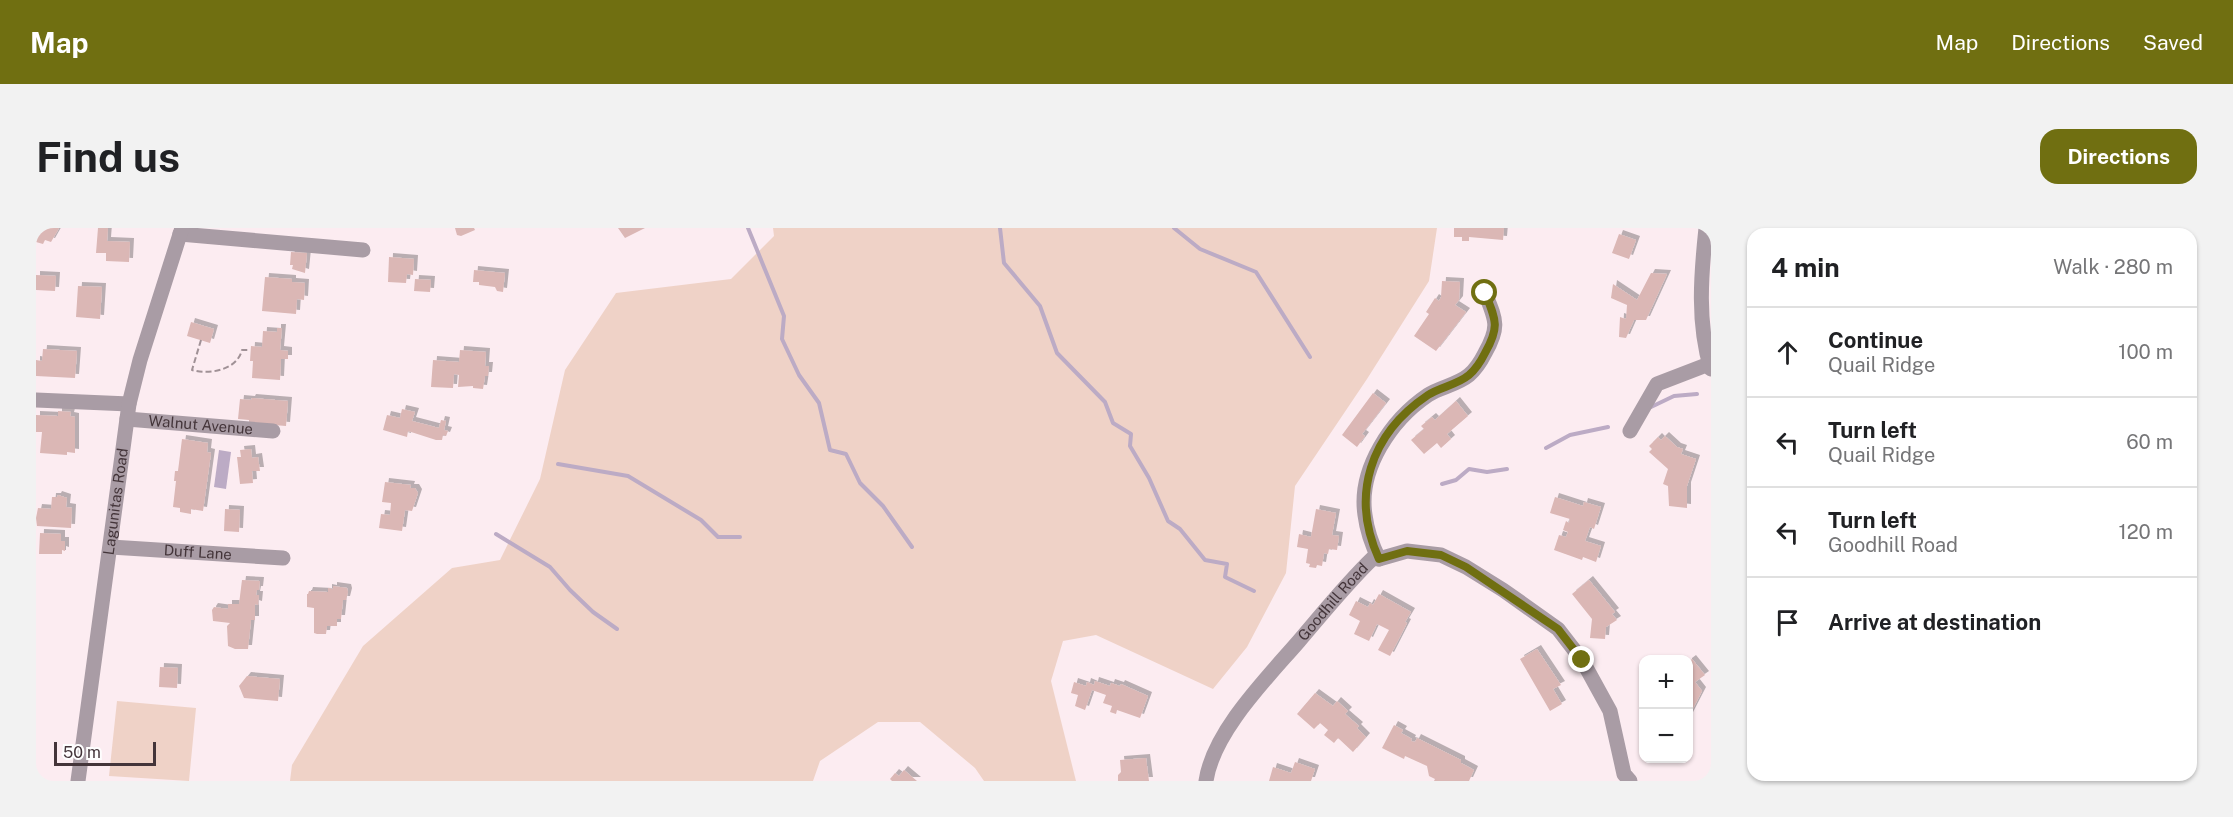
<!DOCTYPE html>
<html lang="en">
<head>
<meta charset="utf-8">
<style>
  :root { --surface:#fff; --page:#f2f2f2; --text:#202124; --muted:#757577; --line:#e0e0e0; --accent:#706f11 }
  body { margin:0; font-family:"Public Sans",sans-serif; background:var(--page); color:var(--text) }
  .controls { position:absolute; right:18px; bottom:18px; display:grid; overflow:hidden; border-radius:12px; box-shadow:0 2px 4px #0004 }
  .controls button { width:54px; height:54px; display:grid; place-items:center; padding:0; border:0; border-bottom:2px solid var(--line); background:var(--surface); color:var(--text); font:30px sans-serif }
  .scale { position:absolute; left:18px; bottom:15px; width:102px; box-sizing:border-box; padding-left:6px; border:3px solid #44353a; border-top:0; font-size:16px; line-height:21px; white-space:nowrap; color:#44353a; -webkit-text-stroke:4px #fefefe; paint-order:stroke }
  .stop { position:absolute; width:18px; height:18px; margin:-14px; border:4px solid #706f11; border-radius:50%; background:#fff }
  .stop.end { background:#706f11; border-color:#fff; box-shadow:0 2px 6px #0008 }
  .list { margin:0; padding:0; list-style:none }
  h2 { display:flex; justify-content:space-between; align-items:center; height:78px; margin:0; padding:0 24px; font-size:26px }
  h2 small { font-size:20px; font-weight:400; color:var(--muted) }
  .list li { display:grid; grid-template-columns:39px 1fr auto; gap:18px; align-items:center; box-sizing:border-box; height:90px; padding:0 24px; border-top:2px solid var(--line) }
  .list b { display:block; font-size:22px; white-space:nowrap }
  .list p { margin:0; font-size:20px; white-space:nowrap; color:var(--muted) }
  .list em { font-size:20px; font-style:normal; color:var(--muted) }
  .icon { flex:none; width:33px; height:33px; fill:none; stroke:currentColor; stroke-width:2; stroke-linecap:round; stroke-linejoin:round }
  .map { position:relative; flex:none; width:1675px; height:553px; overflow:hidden; border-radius:18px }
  header { display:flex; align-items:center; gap:36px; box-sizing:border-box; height:84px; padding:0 30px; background:var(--accent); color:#fff }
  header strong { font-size:28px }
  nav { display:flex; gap:33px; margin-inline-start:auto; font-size:21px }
  .intro { display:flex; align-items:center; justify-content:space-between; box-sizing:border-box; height:144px; padding:0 36px }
  h1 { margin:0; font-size:42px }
  .button { padding:15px 27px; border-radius:18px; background:var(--accent); color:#fff; font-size:21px; font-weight:700 }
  main { display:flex; gap:36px; padding:0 36px }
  aside { flex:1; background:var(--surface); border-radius:18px; box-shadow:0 2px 4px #0004 }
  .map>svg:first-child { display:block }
  .green { fill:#efd2c7 }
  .water { fill:#bcabc5 }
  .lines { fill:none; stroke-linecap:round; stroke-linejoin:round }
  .stream { stroke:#bcabc5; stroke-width:4 }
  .building { fill:#dbb7b5; filter:url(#shadow) }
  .path { stroke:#a09196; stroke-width:2; stroke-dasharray:6 3; stroke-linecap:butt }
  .minor { stroke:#a99ca5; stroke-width:15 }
  .route { stroke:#706f11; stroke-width:8 }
  .labels { text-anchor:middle; stroke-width:4.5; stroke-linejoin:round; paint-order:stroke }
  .street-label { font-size:15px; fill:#44353a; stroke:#fefefe }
</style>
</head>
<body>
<header>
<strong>Map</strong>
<nav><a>Map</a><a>Directions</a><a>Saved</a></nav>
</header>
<div class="intro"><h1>Find us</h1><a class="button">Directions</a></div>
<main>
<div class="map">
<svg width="1675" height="553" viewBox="0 0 1675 553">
  <defs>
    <filter id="shadow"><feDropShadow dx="4" dy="-4" stdDeviation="0" flood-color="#0004"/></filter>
  </defs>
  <rect width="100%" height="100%" fill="#fcecf1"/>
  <path class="green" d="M737 0H1401L1393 53 1331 151 1259 258 1250 345 1211 419 1177 461 1060 407 1027 413 1015 453 1040 553H948L939 540 884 494H842L784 533 777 553H254L256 537 327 418 416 340 464 332 504 251 529 142 580 65 695 51 738 8Z
    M81 473 160 480 153 553 73 548Z"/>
  <path class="water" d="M183 222 195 224 190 261 178 259Z"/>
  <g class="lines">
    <path class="stream" d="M712 0 748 88 746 111 763 147 783 175 794 222 810 226 824 255 847 278 876 319
      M964 0 968 35 1004 78 1021 125 1069 174 1077 195 1095 206 1094 218 1113 250 1132 293 1144 301 1169 332 1191 336 1189 349 1218 363
      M1138 0 1164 21 1220 44 1274 129
      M1615 179 1638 168 1661 166
      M1510 220 1534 207 1572 199
      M522 236 592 248 665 292 682 309H704
      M1406 256 1420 252 1433 241 1451 244 1471 241
      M460 306 514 339 534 362 557 384 581 401"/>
  </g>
  <path class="building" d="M0 0H23L15 14 9 12 7 16 0 14Z
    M62 0H72L71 13 94 14 93 34 70 33V25H60Z
    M419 0H438L439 2 425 8 421 7Z
    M582 0H609L589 10Z
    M1418 0H1468L1467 12 1433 9V13H1426V9H1418Z
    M1583 6 1600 12 1593 31 1576 25Z
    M255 24 271 25 269 45 256 41 257 37H254Z
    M353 29 378 31 377 47 371 46 370 55 352 54Z
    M438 42 469 45 467 64 461 63 459 59 443 57V54H437Z
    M1615 45 1631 46 1610 92H1598L1590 110 1583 109 1584 89 1590 91 1591 77 1575 70 1577 56 1601 72Z
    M0 47 20 48 19 63 0 62Z
    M229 49 256 51V54L269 55 268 72 261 71 260 86 226 83Z
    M379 51 395 52 394 64 378 63Z
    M1406 53 1424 54 1423 72 1419 77 1430 84 1400 123 1378 108 1393 86 1390 84 1399 70 1403 73 1405 69Z
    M42 58 66 59 64 91 40 89Z
    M155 94 178 101 174 115 151 108Z
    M241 100H246L244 122 252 123V131H245L244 152 216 150 217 133H214L215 118 226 119 227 103 241 104Z
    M7 121 41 123 39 150 0 148V132L6 133Z
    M424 122 450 124 449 138H453L452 148H449L447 161 437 160V158L422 159 423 147 418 146 417 160 395 159 397 132 423 134Z
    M1337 165 1350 175 1326 206 1329 208 1321 219 1306 207Z
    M216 170 252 173 250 198 213 195V192L202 191 204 171 215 172Z
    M1420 173 1432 188 1411 206 1415 211 1405 220 1401 215 1388 226 1375 212 1388 201 1385 198 1396 189 1399 192Z
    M366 181 379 184 376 193 403 200 405 192 410 193 408 202 412 203 410 208 407 207 406 212H400L372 203 371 209 347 202 351 187 364 190Z
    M22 183 35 184 34 188 39 189V225L31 224V227L4 225 6 204H0V187L22 188Z
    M1629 208 1641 219 1647 221 1645 226 1660 231 1651 258V280L1633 278 1632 258 1627 256 1632 241 1613 224 1616 221 1613 218 1622 209 1625 212Z
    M146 211 172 215 171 224 175 225 167 283 155 281V286L144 284V280L137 279 140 253H138L139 243H142Z
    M215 221 216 230 222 229 224 243H216L217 255 204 256 201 229H205L204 222Z
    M349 254 375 257 374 260H379L382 265 376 283 369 282 366 303 343 300 345 286 354 287 355 275 346 274Z
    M22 267 31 270 30 279 36 280 35 300 1 298 0 290 2 280 15 281 16 269H21Z
    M1519 269 1547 278 1548 274 1565 279 1558 301 1554 299 1549 313 1565 318 1560 334 1547 329 1546 332 1518 322 1523 307 1530 309 1532 304 1527 302 1530 293 1533 295 1534 291 1514 285Z
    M189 281 204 282 203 304 188 303Z
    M1280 281 1300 285 1296 307 1303 308 1301 322 1293 321 1292 326 1288 325 1286 338 1281 337 1280 340 1273 339 1274 336 1270 335 1272 321 1261 319 1263 306 1275 309Z
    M4 305 25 306V313H29V323L26 322V326H3Z
    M206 352 224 353 223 362H221L220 367H223L222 377 219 376V392H215L212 421H199L192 418 191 398 194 395 177 393 176 382 178 379 192 381V376H203Z
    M1553 352 1579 384 1576 386 1581 392 1570 399 1569 411 1554 410 1556 391 1536 366Z
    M297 358 311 360 312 364 310 372H307L305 391H301V398H291L290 406H281L278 405V380L271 379V366H272L273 363 292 364V360L297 361Z
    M1343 366 1375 384 1369 394 1371 395 1354 428 1342 422 1353 402 1341 396 1333 413 1318 406 1324 393 1313 387 1320 373 1332 379 1334 375 1337 377Z
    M1501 421 1525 457 1517 461 1526 476 1514 483 1484 431Z
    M1656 431 1669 447 1659 454 1666 463 1652 490V434Z
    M124 439 142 440 141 460 123 459Z
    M211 448 244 451 242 473 208 470 203 458Z
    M1059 453 1074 458 1075 455 1084 458 1085 456 1112 468 1104 490 1081 482 1080 486 1074 484 1076 478 1067 475 1070 467 1056 462 1049 482 1039 478 1042 467 1035 465 1038 454 1050 458 1051 454 1058 457Z
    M1279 465 1297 478 1301 473 1312 483 1309 486 1323 498 1321 500 1330 509 1317 524 1302 510 1298 515 1288 507 1292 502 1284 495 1278 501 1261 486Z
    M1358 497 1367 502 1365 505 1376 511 1375 513 1379 514 1381 510 1425 532V535L1438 542 1433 553H1398L1399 551 1393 548 1391 538 1369 528 1368 531 1346 520Z
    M1110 530 1113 553H1082V547L1085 544 1084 532Z
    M1259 534 1279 541 1275 553H1233L1237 539 1255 545Z
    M868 542 881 553H856L854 551 859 545 863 548Z"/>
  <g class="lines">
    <path class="path" d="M165 112 156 142C174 147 201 142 206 122H214"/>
    <g class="minor">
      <path d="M1670 0C1665 47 1661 95 1675 141"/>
      <path d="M144 6 327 22"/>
      <path d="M0 172 93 176"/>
      <path id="s1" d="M91 191 237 203"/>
      <path d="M1594 203 1621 156 1673 136"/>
      <path id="s2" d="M75 319 247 330"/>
      <path d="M1343 331C1336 317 1331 303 1329 287 1322 241 1355 192 1392 167 1404 159 1421 157 1433 147 1440 141 1445 133 1449 125 1464 99 1460 92 1449 65"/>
      <path id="s3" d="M42 553 93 176 104 132 146 0"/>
      <path id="s4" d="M1170 553C1177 504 1231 450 1263 413 1287 385 1310 356 1337 330L1343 331 1371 323 1405 327 1430 339 1467 362 1522 401 1546 432 1574 483 1588 546 1594 553"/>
    </g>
  </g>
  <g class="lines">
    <path class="route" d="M1449 65C1460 92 1464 99 1449 125 1445 133 1440 141 1433 147 1421 157 1404 159 1392 167 1334 206 1314 268 1343 331L1371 323 1405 327 1430 339 1522 401 1546 432"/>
  </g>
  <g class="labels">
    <g class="street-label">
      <text dy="5" stroke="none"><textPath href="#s1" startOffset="74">Walnut Avenue</textPath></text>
      <text dy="5" stroke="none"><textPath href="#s3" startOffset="282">Lagunitas Road</textPath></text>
      <text dy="5" stroke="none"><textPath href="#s2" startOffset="87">Duff Lane</textPath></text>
      <text dy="5" stroke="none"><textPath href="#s4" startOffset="222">Goodhill Road</textPath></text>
    </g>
  </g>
</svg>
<div class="controls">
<button>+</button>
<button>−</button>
</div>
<div class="scale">50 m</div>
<div class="stop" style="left:1449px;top:65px"></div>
<div class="stop end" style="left:1546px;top:432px"></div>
</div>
<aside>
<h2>4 min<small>Walk · 280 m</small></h2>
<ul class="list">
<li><svg class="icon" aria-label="ahead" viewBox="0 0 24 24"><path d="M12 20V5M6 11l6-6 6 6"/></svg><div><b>Continue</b><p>Quail Ridge</p></div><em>100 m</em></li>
<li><svg class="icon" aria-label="left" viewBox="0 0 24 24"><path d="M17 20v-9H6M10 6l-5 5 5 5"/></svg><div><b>Turn left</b><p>Quail Ridge</p></div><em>60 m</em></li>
<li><svg class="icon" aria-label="left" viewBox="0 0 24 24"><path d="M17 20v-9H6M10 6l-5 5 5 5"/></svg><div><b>Turn left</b><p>Goodhill Road</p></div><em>120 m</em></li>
<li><svg class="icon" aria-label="arrive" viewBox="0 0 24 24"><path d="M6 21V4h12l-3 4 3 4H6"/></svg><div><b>Arrive at destination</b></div></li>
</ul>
</aside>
</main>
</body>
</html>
